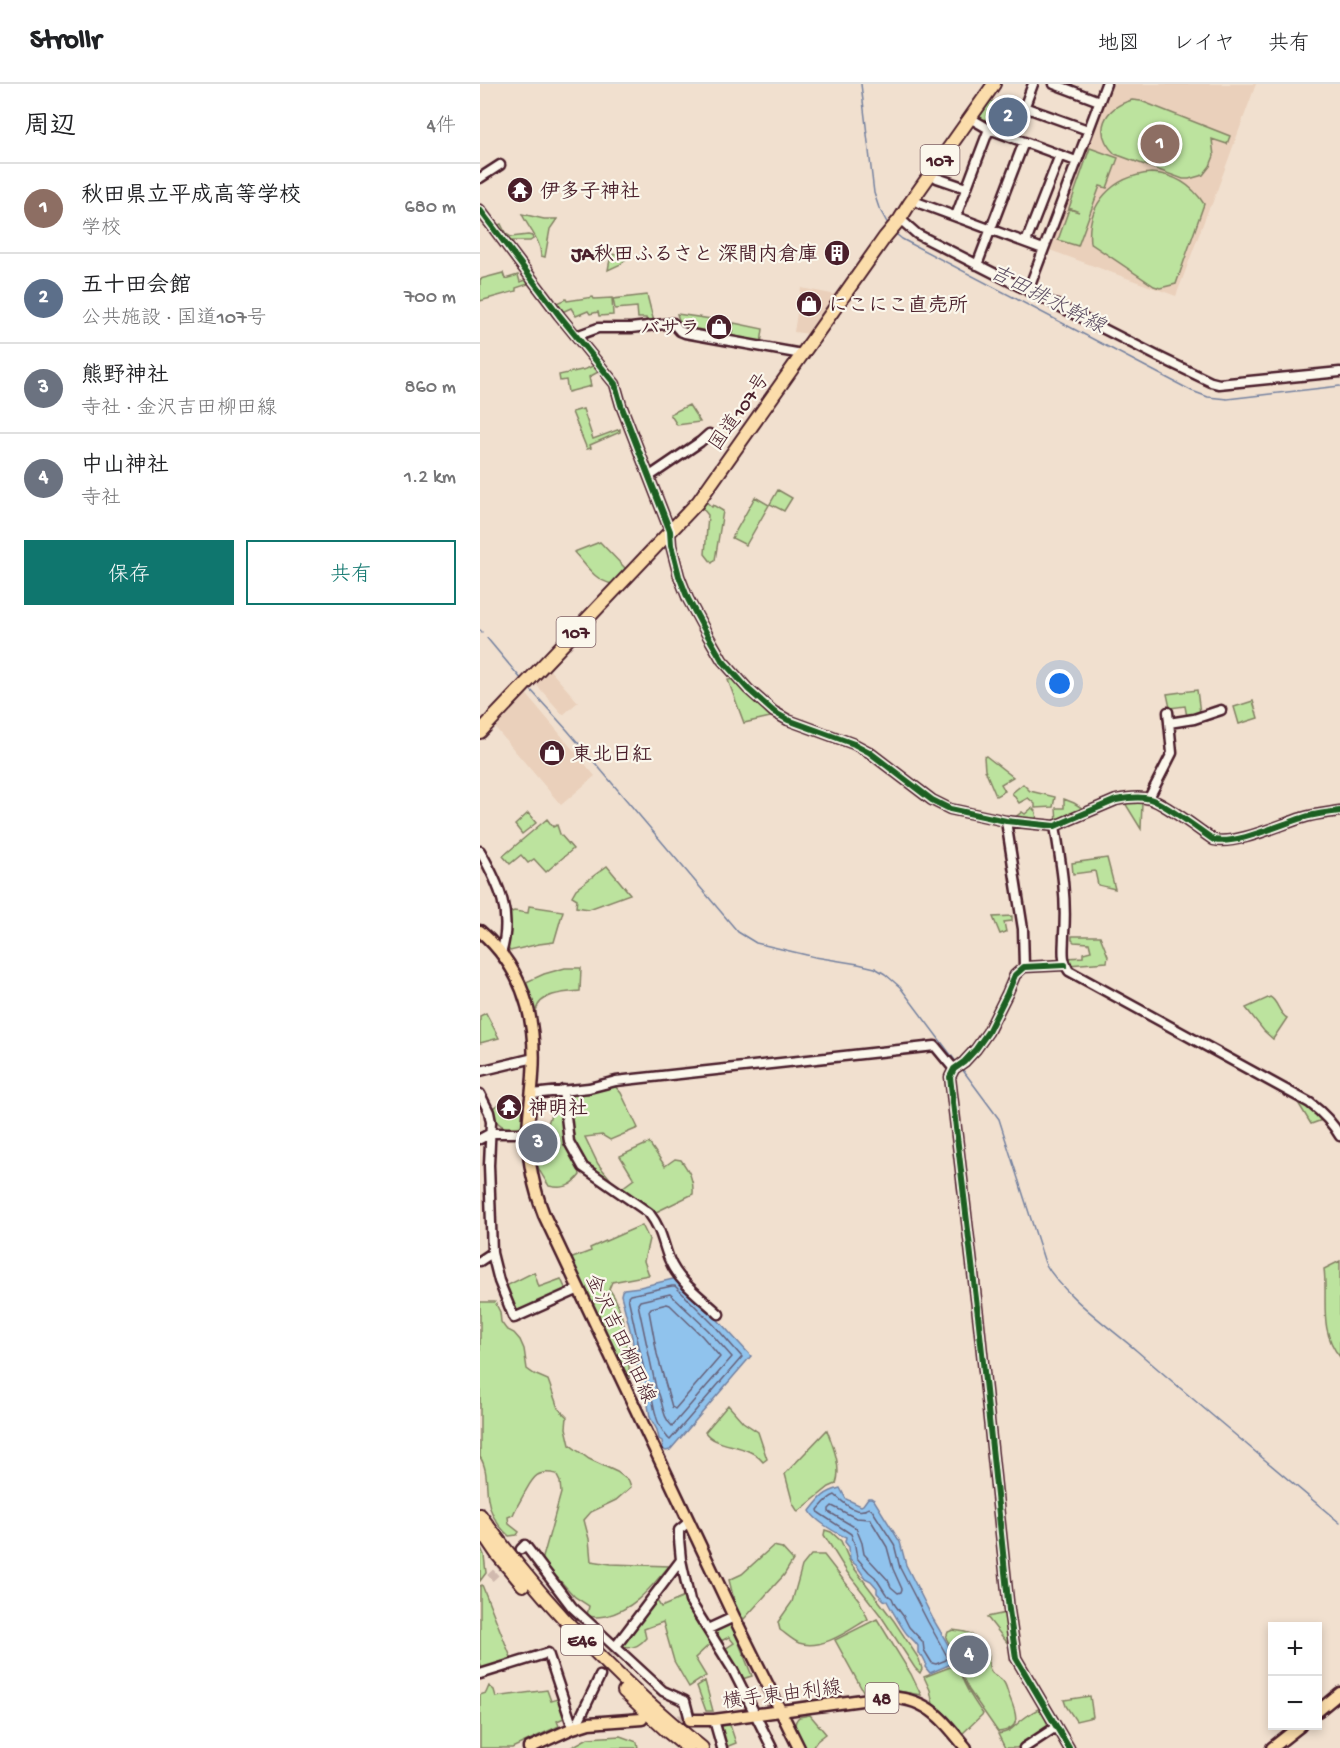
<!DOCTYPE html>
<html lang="ja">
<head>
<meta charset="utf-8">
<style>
  :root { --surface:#fff; --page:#f6f6f6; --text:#202124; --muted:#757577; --line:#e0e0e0; --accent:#0f766e }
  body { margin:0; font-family:"Gochi Hand","Klee One",sans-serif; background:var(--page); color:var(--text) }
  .controls { position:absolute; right:18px; bottom:18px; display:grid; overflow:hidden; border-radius:0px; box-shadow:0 3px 9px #0003 }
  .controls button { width:54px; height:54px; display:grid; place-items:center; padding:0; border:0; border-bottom:2px solid var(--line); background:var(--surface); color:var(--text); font:30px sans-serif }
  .you { position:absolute; left:580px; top:600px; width:21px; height:21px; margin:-15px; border:4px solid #fff; border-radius:50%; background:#1a73e8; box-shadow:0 0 0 9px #1a73e833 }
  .badge { display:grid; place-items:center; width:39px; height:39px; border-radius:50%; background:var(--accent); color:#fff; font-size:20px; font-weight:700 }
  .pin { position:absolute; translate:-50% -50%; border:3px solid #fff; box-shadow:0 2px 6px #0006 }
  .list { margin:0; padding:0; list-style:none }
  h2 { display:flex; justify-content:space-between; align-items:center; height:78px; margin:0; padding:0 24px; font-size:26px }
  h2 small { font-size:20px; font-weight:400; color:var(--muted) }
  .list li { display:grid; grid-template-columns:39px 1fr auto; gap:18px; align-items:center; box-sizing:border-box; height:90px; padding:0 24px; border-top:2px solid var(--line) }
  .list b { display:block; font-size:22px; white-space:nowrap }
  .list p { margin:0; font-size:20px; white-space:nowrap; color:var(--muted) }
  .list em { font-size:20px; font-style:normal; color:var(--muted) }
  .actions { display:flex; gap:12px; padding:18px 24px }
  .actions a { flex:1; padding:14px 0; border:2px solid var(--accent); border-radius:0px; text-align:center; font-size:21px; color:var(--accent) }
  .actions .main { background:var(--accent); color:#fff }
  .map { position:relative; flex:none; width:860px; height:1664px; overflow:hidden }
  header { display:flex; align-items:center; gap:36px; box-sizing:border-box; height:84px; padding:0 30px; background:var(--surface); border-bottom:2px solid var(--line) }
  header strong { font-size:28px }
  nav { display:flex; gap:33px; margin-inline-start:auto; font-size:21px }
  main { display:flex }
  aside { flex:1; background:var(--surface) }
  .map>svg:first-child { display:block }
  .built { fill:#ead0bb }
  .green { fill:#bce39e; stroke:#838164; stroke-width:1.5 }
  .water { fill:#90c3ed; stroke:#74819f; stroke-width:1.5 }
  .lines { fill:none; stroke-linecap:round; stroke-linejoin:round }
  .shore { stroke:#666179; stroke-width:1.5 }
  .stream { stroke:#74819f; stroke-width:1.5 }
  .minor-tunnel { stroke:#d0b9ae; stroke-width:8; stroke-dasharray:8 4; stroke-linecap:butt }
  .major-tunnel { stroke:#d0b9ae; stroke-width:10; stroke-dasharray:10 5; stroke-linecap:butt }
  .minor-casing { stroke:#4a1f2b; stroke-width:13 }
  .major-casing { stroke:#4a1f2b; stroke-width:15 }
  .highway-casing { stroke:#4a1f2b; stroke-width:16 }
  .minor { stroke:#fbf7ec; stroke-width:8 }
  .major { stroke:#fbddab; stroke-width:10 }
  .highway { stroke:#fbddab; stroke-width:12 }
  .cycleway-casing { stroke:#fbf7ec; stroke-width:10 }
  .cycleway { stroke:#1b5e20; stroke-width:6 }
  .labels { text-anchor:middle; stroke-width:4.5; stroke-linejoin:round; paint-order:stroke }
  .shield { fill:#fbf7ec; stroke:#7f6065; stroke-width:1.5 }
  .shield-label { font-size:18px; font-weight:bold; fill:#4a1f2b }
  .poi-label { font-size:20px; font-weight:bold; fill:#4a1f2b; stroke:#fbf7ec; text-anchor:start }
  .street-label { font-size:20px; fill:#4a1f2b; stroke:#fbf7ec }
  .water-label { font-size:21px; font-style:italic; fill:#5f5065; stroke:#fbf7ec }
</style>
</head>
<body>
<header>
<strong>Strollr</strong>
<nav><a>地図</a><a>レイヤ</a><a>共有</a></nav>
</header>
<main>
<aside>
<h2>周辺<small>4件</small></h2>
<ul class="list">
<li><span class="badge" style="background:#8d6e63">1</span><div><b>秋田県立平成高等学校</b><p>学校</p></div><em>680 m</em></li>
<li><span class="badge" style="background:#5c6f8a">2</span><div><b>五十田会館</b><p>公共施設 · 国道107号</p></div><em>700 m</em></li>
<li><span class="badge" style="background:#6b7280">3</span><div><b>熊野神社</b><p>寺社 · 金沢吉田柳田線</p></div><em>860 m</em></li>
<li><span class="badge" style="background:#6b7280">4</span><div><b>中山神社</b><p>寺社</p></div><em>1.2 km</em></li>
</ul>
<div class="actions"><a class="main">保存</a><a>共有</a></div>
</aside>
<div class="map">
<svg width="860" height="1664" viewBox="0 0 860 1664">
  <rect width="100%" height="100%" fill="#f1e0cf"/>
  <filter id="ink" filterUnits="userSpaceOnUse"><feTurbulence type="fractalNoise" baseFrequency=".0167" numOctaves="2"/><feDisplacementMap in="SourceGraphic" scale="12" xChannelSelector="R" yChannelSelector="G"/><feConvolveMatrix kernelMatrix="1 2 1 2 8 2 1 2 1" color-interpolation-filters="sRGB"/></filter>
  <g filter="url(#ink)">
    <path class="built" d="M629 0H776L732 120 729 124 696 212 567 165Z
      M321 204 357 211 329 250 314 248Z
      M69 585 98 618 83 631 54 598Z
      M44 607 115 692 81 721 12 640Z"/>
    <path class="green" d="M508 16 526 22 518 43C511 40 501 38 498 31Z
      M652 16 661 17 750 52 747 60 732 55 734 72 730 82 723 91 709 95H703L635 70C612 47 624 24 652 16Z
      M610 64 638 74 627 104 620 102 598 162 578 156 589 125 599 128 589 124Z
      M671 89C694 90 712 101 724 120L696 200 680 204 674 202 610 159C606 120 633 92 671 89Z
      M42 130 64 135H77L70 145 65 173 61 172C61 156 48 144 42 130Z
      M21 140 26 150 31 153 48 151 52 152 53 155 50 157H28L16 142Z
      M131 170 148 173 141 180 128 186Z
      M23 189 25 195 38 191 40 198 47 195 51 199 36 204V207L0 217V195Z
      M167 211 174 238 167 239 166 234H158L157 223 135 225 133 215Z
      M113 213 114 215 132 214 133 231 119 232 118 228 110 230 108 227 96 232 91 224 80 229 74 220 86 215 87 217Z
      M197 230 231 235 229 249C212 246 202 249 197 230Z
      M254 239 283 245 281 260 251 254Z
      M115 281 120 287 109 293 111 302 88 308 86 296 80 297 79 291 106 285Z
      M209 321 220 338 197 341 190 330Z
      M103 325 113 355 140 345V348L110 361 111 364 107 365 92 328Z
      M298 406 312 414 304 427 290 420Z
      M275 413 289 421 266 461 252 454Z
      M224 416 232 423 233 421 243 427 235 476 232 479 225 470 228 431 219 420Z
      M120 458 146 485 132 500C114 496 106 481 94 468Z
      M254 595 290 633 264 639 248 596Z
      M717 606 720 629 707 633 705 622 690 624 687 610Z
      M773 617 778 634 759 640 754 623Z
      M506 672 533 693 521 700 525 707 516 712 505 686 504 673Z
      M543 700 550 707 575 713 573 723 555 724V720L548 714 539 719 532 709Z
      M584 715 594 719 605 726 577 739 576 724H584Z
      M651 718 662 719 661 745 645 719Z
      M552 724 556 728 557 738 534 734 542 728 545 730Z
      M48 729 56 739 42 750 35 741Z
      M67 735 73 743 77 741 80 750 93 765 66 788 54 775 48 779 41 771 30 780 23 772Z
      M627 774 635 805 618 801 615 787 593 790 592 779Z
      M127 782 150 810 109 825 96 823 97 815 92 812 96 805Z
      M49 822 83 827 74 858 59 860 30 867 26 862 29 829 34 827 48 829Z
      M532 832V837L524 838 526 848 520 850 513 833Z
      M592 852H620L628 872 627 878 588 881 587 874 603 873V869L611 867 609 859 594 858 592 856Z
      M85 884H101L100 907C86 908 59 909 56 927H53L48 906 44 899 64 890Z
      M790 913C798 917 798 929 807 934L793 955 784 947 766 924Z
      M6 929 19 954 0 959V932Z
      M134 1001 141 1009 158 1044 130 1056 122 1051 105 1053 118 1080 132 1097C89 1076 91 1052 85 1009Z
      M31 1016H39L44 1019C53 1057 13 1048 11 1025L19 1020Z
      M817 1017C827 1021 836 1027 842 1036L831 1040Z
      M78 1022H82C81 1035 81 1048 86 1060 91 1071 99 1078 100 1091 91 1103 83 1105 69 1102 64 1093 54 1082 57 1071L68 1066 69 1060 65 1049 73 1024Z
      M169 1059 185 1082 195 1075 201 1076C209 1087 214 1095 213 1110L174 1129 142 1104 154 1095 140 1072Z
      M162 1141 169 1155 164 1177 169 1191 132 1198 129 1205C145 1224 150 1272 149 1297L145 1296 90 1175 111 1167 110 1164Z
      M860 1177V1273C838 1246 848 1216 844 1185Z
      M54 1188 59 1203 81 1195 87 1208 35 1231 24 1203Z
      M0 1218H15L20 1228 21 1238 26 1245 34 1249 40 1256 44 1265 47 1285 54 1290 68 1296 78 1324 87 1333 86 1344 90 1361 109 1375 137 1388 149 1397 151 1403 136 1416 111 1428 104 1436 109 1455 111 1477 131 1480 189 1482C170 1504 155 1525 126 1532 119 1533 113 1534 107 1531L109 1522 95 1513 62 1477 81 1409 80 1398 76 1390C57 1385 53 1394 45 1408 41 1416 36 1423 33 1431L28 1433 29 1440 39 1448 37 1451 29 1452C18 1442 10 1430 8 1415 6 1402 8 1385 0 1373Z
      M248 1321 263 1338 278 1348 287 1375 283 1378C267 1358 237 1365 225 1348Z
      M347 1346C353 1362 362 1383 356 1400L349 1403 318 1428 313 1420 305 1390Z
      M345 1446 351 1448 361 1457 371 1480 414 1537 439 1575 442 1585 440 1589 435 1584 401 1532 367 1488 344 1451Z
      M0 1462 4 1471 6 1489 0 1497Z
      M293 1462 302 1464 313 1476 304 1491 264 1535 257 1528 249 1496 262 1490Z
      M331 1471H344L379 1516 388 1535C369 1546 342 1567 319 1559 312 1556 306 1550 300 1546L298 1538 312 1518 322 1482Z
      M2 1501 32 1576 2 1585 0 1578V1502Z
      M204 1513C209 1530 222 1544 230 1560L215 1574 226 1592 209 1603 194 1577 183 1538 164 1545 166 1554C160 1561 155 1564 145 1564L142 1562V1558L176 1515 181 1523Z
      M526 1529 529 1561 507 1533Z
      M397 1535 431 1590 441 1611 418 1607H383L355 1556Z
      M251 1539 272 1592 262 1595 245 1565 254 1559 249 1553 241 1557 233 1547Z
      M473 1546C489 1548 491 1548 501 1560 504 1564 508 1566 509 1571 509 1578 507 1583 512 1589 515 1592 520 1593 523 1597 527 1602 527 1608 530 1614 537 1631 542 1645 518 1648L489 1606 482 1592 479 1577 466 1554 468 1548Z
      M478 1580C482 1600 492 1614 503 1630L482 1650 463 1628 453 1620 450 1606 444 1593Z
      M225 1597 233 1627H226L217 1602Z
      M9 1602 14 1606 16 1613 67 1606 71 1617 78 1615 84 1634 77 1637 79 1642 32 1664H0V1611L6 1609Z
      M610 1612 613 1633 596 1637 586 1622 584 1616Z
      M560 1624 569 1643 537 1664H525L518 1650C534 1647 532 1643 543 1635 548 1631 554 1627 560 1624Z
      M330 1631 346 1650 337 1657 332 1664H326C321 1654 309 1642 319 1633Z
      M250 1641 256 1659 246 1663 240 1642Z
      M140 1652 157 1658 158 1664H90L108 1654Z"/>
    <path class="water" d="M193 1195H196L238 1236 271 1272 190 1366 186 1367 183 1365 182 1357 179 1355 177 1346 170 1333 167 1315 163 1311 162 1299 155 1274 152 1253 141 1211 142 1207 144 1205 160 1203Z
      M360 1404 366 1415 381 1422 383 1421 388 1414H391L394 1416 420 1458 426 1481 453 1535 477 1576 476 1578 450 1589 445 1583 446 1579 443 1573 438 1569V1562C435 1557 432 1555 428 1551 424 1548 409 1521 407 1517L404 1516 397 1509V1504L391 1497 385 1494 377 1482 370 1476 369 1463 365 1458 366 1453C357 1450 334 1436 330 1427 340 1414 344 1408 360 1404Z"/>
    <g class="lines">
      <path class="shore" d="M192 1202H195L234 1241 262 1273 190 1356C185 1352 177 1338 176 1331 173 1323 174 1315 169 1308L148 1213 150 1211Z
        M190 1210 228 1246 252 1273 192 1342C181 1332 184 1317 176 1304L158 1220 160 1217Z
        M187 1220 190 1221 222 1252 240 1273 195 1325 192 1323 177 1270 169 1227 171 1224Z
        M355 1411C364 1419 376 1432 389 1424L392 1426 414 1460 420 1484 448 1538 467 1572 466 1576 456 1580 452 1579 444 1566 443 1558 429 1543 424 1533 415 1521 412 1514 406 1510 395 1493 389 1488 377 1474 375 1462 371 1450 339 1429 338 1426C343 1420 348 1413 355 1411Z
        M352 1422 376 1434 390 1435 407 1463 413 1485 422 1505 421 1508 418 1509 411 1503 408 1496 384 1470 382 1459 376 1444 349 1428V1425Z"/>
      <path class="stream" d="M381 0 394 109 399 124 409 142
        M416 150 422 155 712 307 728 313 747 315 860 302
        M0 546 2 548
        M7 554 42 596
        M50 605 88 647 258 848 276 859 335 873 378 880 395 884 405 890 420 903 477 979
        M482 985 519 1035 565 1179C583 1211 628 1242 657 1267 724 1325 792 1382 860 1439"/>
      <path class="minor-tunnel" d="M10 1494 29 1476
        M120 1592 136 1562"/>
      <path class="major-tunnel" d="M183 1635 210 1636"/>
      <g class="minor-casing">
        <path id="minor" d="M574 0 619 17
          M544 23 608 46
          M490 34 509 45 596 77
          M533 54 553 0
          M0 94 20 81
          M457 94 486 104
          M439 119 563 165
          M0 126 79 231 135 300 141 321 190 447 191 461 199 492 208 515 228 552 242 576 268 605 294 628 308 636 374 660 389 668 452 716 470 725 526 737 575 742 636 716C646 714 660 712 670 715 686 720 719 746 734 756 756 761 799 741 822 734 834 730 847 729 860 727
          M476 132 509 45
          M420 135 437 150 677 272 731 298 739 300 860 288
          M546 158 580 71
          M497 181 544 58
          M548 207 626 0
          M96 252 118 244H151L193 239 200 247 205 249 322 270
          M170 392 220 358 229 350
          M689 639 714 635 741 626
          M670 715V712L692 669 688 628
          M526 737 543 845 544 883
          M575 742C581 779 587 813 584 850 584 863 581 876 589 887L830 1019C843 1029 852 1038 860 1052
          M0 767C20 802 33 830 21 870
          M585 881 544 883 535 891 527 910 508 948 496 965 484 978 474 985 470 993 499 1240 529 1526 536 1574 589 1664
          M0 987 54 974
          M83 1006 89 1058 103 1083 169 1129C182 1146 182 1157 189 1175 198 1198 222 1214 239 1230
          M0 1010 9 1028 11 1038 9 1081 12 1169 19 1197 34 1234 99 1205
          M52 1010 109 1004 136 997 455 962 474 985
          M0 1055 11 1049H48
          M0 1177 12 1169
          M209 1438 199 1446V1455L201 1476 210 1517 253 1586 292 1664
          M41 1465 45 1461 92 1523 183 1607 205 1617 210 1636
          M228 1545 254 1533
          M136 1562 201 1476
          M0 1590 68 1569 93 1644
          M234 1636 242 1664
          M100 1641 99 1636 120 1592
          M544 1664 576 1643"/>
      </g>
      <g class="major-casing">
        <path id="major" d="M0 847C44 885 57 935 53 991 52 1011 48 1031 48 1051 48 1078 54 1105 64 1131L254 1533 319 1664
          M838 1627 860 1609
          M210 1636H234L404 1613C446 1613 461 1633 486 1664
          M49 1664 93 1644 109 1639 162 1635
          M792 1664 820 1642"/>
      </g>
      <g class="highway-casing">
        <path id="highway" d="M0 648 218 418 405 153 420 135 430 119 514 0
          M0 1431C63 1519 137 1596 222 1664
          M0 1445 17 1470 43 1501
          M144 1607 187 1647 208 1664"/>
      </g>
      <use href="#minor" class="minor"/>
      <use href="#major" class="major"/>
      <use href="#highway" class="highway"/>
      <g class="cycleway-casing">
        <path id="cycleway" d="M0 126 79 231 135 300 141 321 190 447 191 461 199 492 208 515 228 552 242 576 268 605 294 628 308 636 374 660 389 668 452 716 470 725 526 737 575 742 636 716C646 714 660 712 670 715 686 720 719 746 734 756 756 761 799 741 822 734 834 730 847 729 860 727
          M585 881 544 883 535 891 527 910 508 948 496 965 484 978 474 985 470 993 499 1240 529 1526 536 1574 589 1664"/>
      </g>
      <use href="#cycleway" class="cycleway"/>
    </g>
  </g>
  <defs>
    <g id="temple-disc" transform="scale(1.35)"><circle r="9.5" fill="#4a1f2b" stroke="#fbf7ec"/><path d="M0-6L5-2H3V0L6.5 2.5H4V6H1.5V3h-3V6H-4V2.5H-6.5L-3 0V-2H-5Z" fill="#fff"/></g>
    <g id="building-disc" transform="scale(1.35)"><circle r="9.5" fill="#4a1f2b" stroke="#fbf7ec"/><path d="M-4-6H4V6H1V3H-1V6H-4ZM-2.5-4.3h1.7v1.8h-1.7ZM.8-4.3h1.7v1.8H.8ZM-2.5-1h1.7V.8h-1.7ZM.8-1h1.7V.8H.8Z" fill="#fff"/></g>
    <g id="shop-disc" transform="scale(1.35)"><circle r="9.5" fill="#4a1f2b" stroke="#fbf7ec"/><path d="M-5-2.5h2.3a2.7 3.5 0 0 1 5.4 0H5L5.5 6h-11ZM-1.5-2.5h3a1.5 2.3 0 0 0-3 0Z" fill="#fff"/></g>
  </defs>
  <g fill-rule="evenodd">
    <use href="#temple-disc" x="40" y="106"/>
    <use href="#building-disc" x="357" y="169"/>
    <use href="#shop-disc" x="329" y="220"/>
    <use href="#shop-disc" x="239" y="243"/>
    <use href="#shop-disc" x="72" y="669"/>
    <use href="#temple-disc" x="29" y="1023"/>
  </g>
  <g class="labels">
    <g class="shield">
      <rect x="440.5" y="61" width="39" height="30" rx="4.5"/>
      <rect x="76.5" y="533" width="39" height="30" rx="4.5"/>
      <rect x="81" y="1541" width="42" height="30" rx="4.5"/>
      <rect x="385.5" y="1599" width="33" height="30" rx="4.5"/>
    </g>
    <g class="shield-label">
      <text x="460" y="82">107</text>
      <text x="96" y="554">107</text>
      <text x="102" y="1562">E46</text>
      <text x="402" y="1620">48</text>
    </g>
    <g class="poi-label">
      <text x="60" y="113">伊多子神社</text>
      <text x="338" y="176" text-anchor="end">JA秋田ふるさと 深間内倉庫</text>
      <text x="348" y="227">にこにこ直売所</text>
      <text x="220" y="250" text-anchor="end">バサラ</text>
      <text x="92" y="676">東北日紅</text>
      <text x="48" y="1030">神明社</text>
    </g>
    <g class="street-label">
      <text transform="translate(258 327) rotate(-55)" y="7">国道107号</text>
      <text transform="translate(142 1254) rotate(65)" y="7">金沢吉田柳田線</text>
      <text transform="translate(302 1609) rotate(-7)" y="7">横手東由利線</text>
    </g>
    <g class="water-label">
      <text transform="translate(568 214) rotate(27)" y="7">吉田排水幹線</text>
    </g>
  </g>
</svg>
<div class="controls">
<button>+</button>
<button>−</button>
</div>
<div class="you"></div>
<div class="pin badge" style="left:680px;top:60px;background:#8d6e63">1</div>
<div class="pin badge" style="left:528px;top:33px;background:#5c6f8a">2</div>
<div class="pin badge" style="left:58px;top:1059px;background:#6b7280">3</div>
<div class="pin badge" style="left:489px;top:1571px;background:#6b7280">4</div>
</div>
</main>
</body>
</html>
